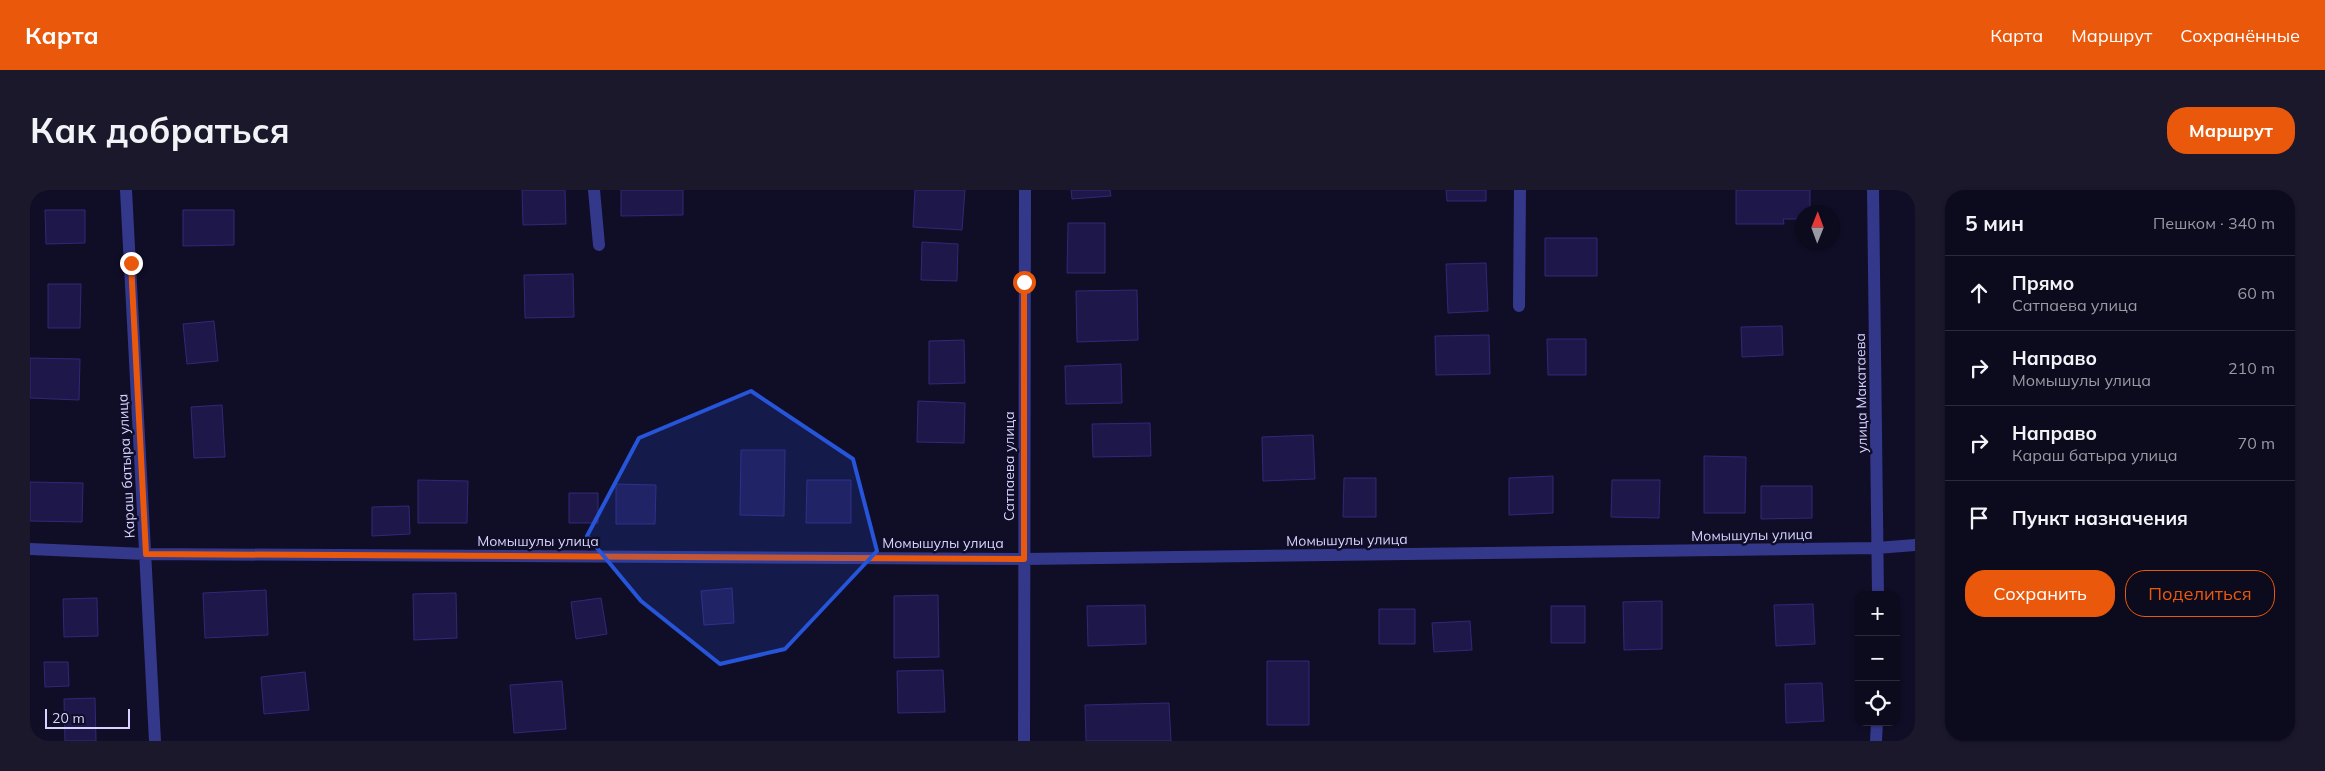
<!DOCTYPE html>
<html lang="ru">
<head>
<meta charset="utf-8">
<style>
  :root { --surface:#0c0a1d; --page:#1a182a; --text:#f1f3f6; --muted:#9a9aa4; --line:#2c2b3b; --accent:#ea580c }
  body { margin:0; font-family:Mulish,sans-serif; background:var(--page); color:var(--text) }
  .controls { position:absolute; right:15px; bottom:15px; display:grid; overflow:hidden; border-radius:10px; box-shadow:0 1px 4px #0004 }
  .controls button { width:45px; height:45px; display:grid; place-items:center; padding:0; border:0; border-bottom:1px solid var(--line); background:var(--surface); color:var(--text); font:25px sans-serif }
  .compass { position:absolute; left:1765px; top:15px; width:45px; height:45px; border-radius:50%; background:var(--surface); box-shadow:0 1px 4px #0004; rotate:1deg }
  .scale { position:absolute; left:15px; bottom:12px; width:85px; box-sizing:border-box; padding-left:5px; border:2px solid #d5d3ff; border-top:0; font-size:14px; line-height:18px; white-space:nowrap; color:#d5d3ff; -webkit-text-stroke:4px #100d27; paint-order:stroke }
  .stop { position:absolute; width:15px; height:15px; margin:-11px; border:4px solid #ea580c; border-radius:50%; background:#fff }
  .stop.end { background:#ea580c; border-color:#fff; box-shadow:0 1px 5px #0008 }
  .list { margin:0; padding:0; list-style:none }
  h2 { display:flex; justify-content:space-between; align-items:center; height:65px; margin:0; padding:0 20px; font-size:21px }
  h2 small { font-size:16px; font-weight:400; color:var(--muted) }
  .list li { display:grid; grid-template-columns:32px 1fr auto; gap:15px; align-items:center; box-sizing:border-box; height:75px; padding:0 20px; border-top:1px solid var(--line) }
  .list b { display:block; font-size:19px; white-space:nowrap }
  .list p { margin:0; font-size:16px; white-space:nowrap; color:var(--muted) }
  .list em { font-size:16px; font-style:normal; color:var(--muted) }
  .actions { display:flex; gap:10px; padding:15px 20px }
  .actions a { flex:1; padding:11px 0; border:1px solid var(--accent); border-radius:20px; text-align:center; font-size:18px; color:var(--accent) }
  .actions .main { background:var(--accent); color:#fff }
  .icon { flex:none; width:28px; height:28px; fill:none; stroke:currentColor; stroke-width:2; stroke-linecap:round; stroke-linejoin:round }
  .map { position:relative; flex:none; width:1885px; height:551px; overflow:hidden; border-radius:20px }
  header { display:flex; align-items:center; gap:30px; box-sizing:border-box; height:70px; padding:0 25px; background:var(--accent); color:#fff }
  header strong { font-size:24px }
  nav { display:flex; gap:28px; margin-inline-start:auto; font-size:18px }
  .intro { display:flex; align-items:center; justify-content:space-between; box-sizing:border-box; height:120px; padding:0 30px }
  h1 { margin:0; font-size:35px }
  .button { padding:12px 22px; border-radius:20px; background:var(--accent); color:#fff; font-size:18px; font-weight:700 }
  main { display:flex; gap:30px; padding:0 30px }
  aside { flex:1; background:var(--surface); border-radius:20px; box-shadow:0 1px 4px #0004 }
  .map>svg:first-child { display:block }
  .building { fill:#1e184a; stroke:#312878 }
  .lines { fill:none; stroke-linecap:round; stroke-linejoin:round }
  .minor { stroke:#34388a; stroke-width:12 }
  .route { stroke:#ea580c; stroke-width:6 }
  .marked { fill:#2655da; fill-opacity:0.2; stroke:#2655da; stroke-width:4; stroke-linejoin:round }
  .labels { text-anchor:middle; stroke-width:5; stroke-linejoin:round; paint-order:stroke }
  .street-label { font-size:14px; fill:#d5d3ff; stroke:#100d27 }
</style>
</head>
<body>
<header>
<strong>Карта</strong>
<nav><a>Карта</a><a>Маршрут</a><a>Сохранённые</a></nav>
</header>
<div class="intro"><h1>Как добраться</h1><a class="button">Маршрут</a></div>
<main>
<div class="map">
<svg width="1885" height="551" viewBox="0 0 1885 551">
  <rect width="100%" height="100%" fill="#100d27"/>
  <path class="building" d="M492 0H535L536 34 493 35Z
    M591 0H653V25L591 26Z
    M885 0H935L932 40 883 37Z
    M1041 0H1080L1081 6 1042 9Z
    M1416 0H1456V11H1417Z
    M1706 0H1780V22H1772V29H1753L1754 34H1706Z
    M15 20H55V53L16 54Z
    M153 20H204V55L153 56Z
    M1038 33H1075V83H1037Z
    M1515 48H1567V86H1515Z
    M892 52 928 54 927 91 891 90Z
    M1456 73 1458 121 1418 123 1416 74Z
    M543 84 544 127 495 128 494 85Z
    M18 94H51L50 138H18Z
    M1107 100 1108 150 1047 152 1046 101Z
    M184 131 188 171 157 174 153 134Z
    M1752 136 1753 165 1712 167 1711 137Z
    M1459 145 1460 184 1406 185 1405 146Z
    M1517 149H1556V185H1518Z
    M934 150 935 193 899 194V151Z
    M0 168 50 169 49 210 0 208Z
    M1091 174 1092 213 1036 214 1035 176Z
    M888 211 935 213 934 253 887 252Z
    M192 215 195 267 164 268 161 217Z
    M1120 233 1121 266 1063 267 1062 234Z
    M1283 245 1285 289 1233 291 1232 247Z
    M711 260H755L754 326 710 325Z
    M1674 266 1716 267 1715 323H1674Z
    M1523 286V323L1479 325V288Z
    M1314 288H1346V327H1313Z
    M388 290 438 291 437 333H388Z
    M777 290H821V333H776Z
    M1582 290H1630L1629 328 1581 327Z
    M0 292 53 293 52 332 0 331Z
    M586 294 626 295 625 334H586Z
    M1731 296H1782V328L1731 329Z
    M539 303H568V333H539Z
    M379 316 380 344 342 346V317Z
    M702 398 704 433 674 435 671 401Z
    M236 400 238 445 175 448 173 403Z
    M426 403 427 448 384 450 383 404Z
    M908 405 909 467 864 468V406Z
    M67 408 68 446 34 447 33 409Z
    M571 408 577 444 546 449 541 412Z
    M1632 411V459L1594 460 1593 412Z
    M1783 414 1785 454 1746 456 1744 415Z
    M1115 415 1116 454 1058 456 1057 416Z
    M1521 416H1555V453H1521Z
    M1349 419H1385V454H1349Z
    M1440 431 1442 460 1404 462 1402 433Z
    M1237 471H1279V535H1237Z
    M14 472H38L39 496 15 497Z
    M913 480 915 522 868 523 867 481Z
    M275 482 279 520 234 524 231 487Z
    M532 491 536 539 484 543 480 495Z
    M1792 493 1794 531 1756 533 1755 494Z
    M65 508 66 551H35L34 509Z
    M1139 513 1141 551H1056L1055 515Z"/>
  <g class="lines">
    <path class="minor" d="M96 0 125 551
      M564 0 569 55
      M1843 0 1848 405
      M1489 116 1490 0
      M0 359 115 364 994 369 1847 358 1885 355
      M994 551 995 0
      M1846 551 1847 532"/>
  </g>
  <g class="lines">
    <path class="route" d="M101 73 116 364 994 369V92"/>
  </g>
  <path class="marked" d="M721 201 823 269 847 361 755 459 690 474 611 411 557 346 609 248Z"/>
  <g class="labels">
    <g class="street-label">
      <text transform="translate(1831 203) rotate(-91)" y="5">улица Макатаева</text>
      <text transform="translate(96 276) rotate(-93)" y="5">Караш батыра улица</text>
      <text transform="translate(979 276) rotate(-90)" y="5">Сатпаева улица</text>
      <text transform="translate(1722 345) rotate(-1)" y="5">Момышулы улица</text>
      <text transform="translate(1317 350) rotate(-1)" y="5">Момышулы улица</text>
      <text x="508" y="356">Момышулы улица</text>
      <text x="913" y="358">Момышулы улица</text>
    </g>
  </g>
</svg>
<div class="controls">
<button>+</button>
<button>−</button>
<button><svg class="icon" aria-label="locate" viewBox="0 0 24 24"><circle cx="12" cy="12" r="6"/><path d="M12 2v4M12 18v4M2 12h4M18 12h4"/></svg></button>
</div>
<svg class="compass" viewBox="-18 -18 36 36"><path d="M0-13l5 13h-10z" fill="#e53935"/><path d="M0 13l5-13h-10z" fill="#9a9aa4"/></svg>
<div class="scale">20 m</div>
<div class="stop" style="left:994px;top:92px"></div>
<div class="stop end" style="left:101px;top:73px"></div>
</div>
<aside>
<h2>5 мин<small>Пешком · 340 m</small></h2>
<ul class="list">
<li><svg class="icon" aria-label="ahead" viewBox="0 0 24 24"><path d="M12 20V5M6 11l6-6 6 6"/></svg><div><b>Прямо</b><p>Сатпаева улица</p></div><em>60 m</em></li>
<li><svg class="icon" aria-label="right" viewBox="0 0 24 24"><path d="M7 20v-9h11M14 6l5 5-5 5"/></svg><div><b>Направо</b><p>Момышулы улица</p></div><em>210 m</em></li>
<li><svg class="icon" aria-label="right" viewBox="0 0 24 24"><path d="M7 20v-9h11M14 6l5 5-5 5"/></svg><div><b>Направо</b><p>Караш батыра улица</p></div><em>70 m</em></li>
<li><svg class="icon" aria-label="arrive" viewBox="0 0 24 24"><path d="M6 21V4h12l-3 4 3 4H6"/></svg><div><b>Пункт назначения</b></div></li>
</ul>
<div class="actions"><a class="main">Сохранить</a><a>Поделиться</a></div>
</aside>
</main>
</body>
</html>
